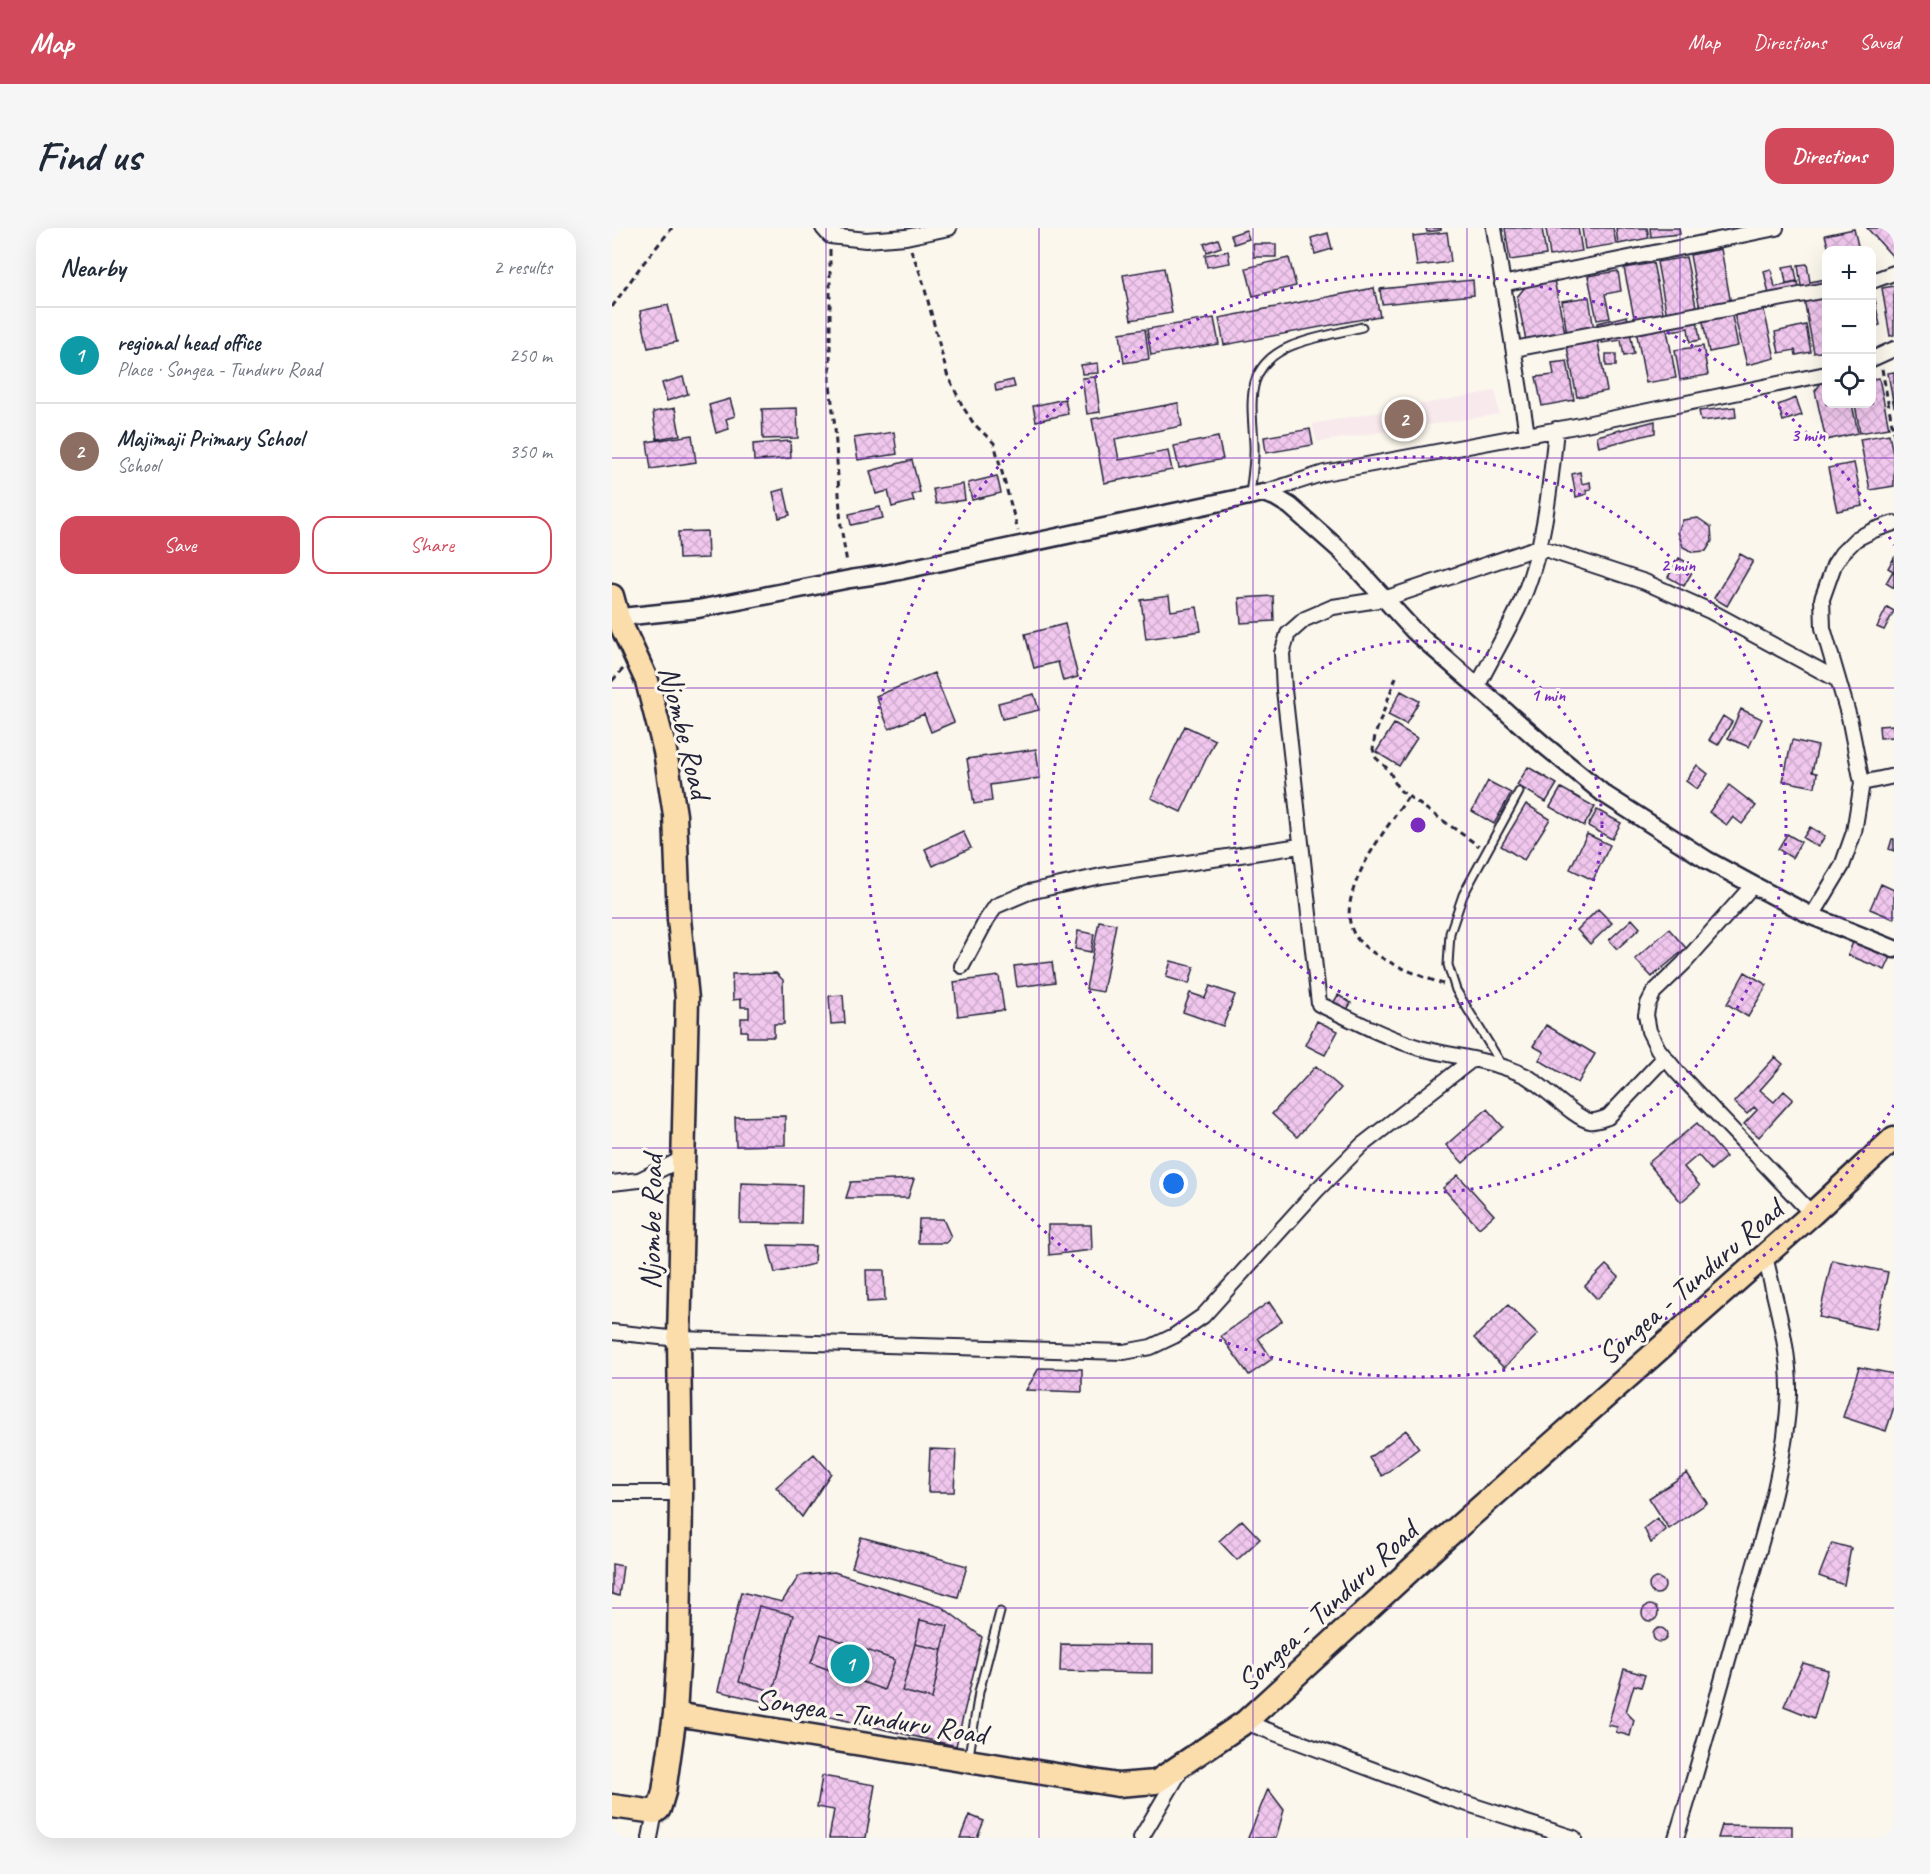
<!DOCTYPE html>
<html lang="en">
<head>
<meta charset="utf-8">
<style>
  :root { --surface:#fff; --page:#f6f6f7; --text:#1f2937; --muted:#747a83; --line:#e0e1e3; --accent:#d1495b }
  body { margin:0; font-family:Caveat,sans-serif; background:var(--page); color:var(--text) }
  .controls { position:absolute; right:18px; top:18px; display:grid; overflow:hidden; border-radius:12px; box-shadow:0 6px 24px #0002 }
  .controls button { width:54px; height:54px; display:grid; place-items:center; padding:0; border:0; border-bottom:2px solid var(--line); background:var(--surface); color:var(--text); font:30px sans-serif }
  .you { position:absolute; left:562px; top:956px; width:21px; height:21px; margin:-15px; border:4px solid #fff; border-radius:50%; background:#1a73e8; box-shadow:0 0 0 9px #1a73e833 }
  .badge { display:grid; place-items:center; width:39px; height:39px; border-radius:50%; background:var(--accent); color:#fff; font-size:20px; font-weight:700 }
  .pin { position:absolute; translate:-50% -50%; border:3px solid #fff; box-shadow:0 2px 6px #0006 }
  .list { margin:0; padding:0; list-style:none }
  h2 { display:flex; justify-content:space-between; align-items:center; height:78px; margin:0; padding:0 24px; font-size:26px }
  h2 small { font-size:20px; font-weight:400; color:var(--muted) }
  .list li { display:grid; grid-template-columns:39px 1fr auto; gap:18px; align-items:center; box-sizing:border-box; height:96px; padding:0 24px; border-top:2px solid var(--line) }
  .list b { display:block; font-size:22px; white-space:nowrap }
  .list p { margin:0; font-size:20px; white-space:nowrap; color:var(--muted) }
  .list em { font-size:20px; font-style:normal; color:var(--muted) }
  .actions { display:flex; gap:12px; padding:18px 24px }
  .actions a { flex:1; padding:14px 0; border:2px solid var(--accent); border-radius:18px; text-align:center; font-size:21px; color:var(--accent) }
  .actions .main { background:var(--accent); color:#fff }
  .icon { flex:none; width:33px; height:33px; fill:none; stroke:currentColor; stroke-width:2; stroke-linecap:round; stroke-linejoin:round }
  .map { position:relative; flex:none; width:1282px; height:1610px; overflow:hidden; border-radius:18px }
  header { display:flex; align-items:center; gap:36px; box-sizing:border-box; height:84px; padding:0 30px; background:var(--accent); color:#fff }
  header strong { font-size:28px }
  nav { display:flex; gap:33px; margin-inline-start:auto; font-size:21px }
  .intro { display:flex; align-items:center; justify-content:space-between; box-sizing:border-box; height:144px; padding:0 36px }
  h1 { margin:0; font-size:42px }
  .button { padding:15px 27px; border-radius:18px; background:var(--accent); color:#fff; font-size:21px; font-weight:700 }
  main { display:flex; gap:36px; padding:0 36px }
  aside { flex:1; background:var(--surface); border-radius:18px; box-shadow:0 6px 24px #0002 }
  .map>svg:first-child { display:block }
  .built { fill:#f8e9ed }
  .building { fill:url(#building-cross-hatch); stroke:#22223b; stroke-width:1.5 }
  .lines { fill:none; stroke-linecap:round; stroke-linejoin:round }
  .service-casing { stroke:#22223b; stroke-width:11 }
  .minor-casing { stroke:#22223b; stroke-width:18 }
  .tertiary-casing { stroke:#22223b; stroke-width:21 }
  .trunk-casing { stroke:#22223b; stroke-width:27 }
  .path { stroke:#22223b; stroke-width:3; stroke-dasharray:6 4.5; stroke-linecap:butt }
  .service { stroke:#fbf7ec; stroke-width:7 }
  .minor { stroke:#fbf7ec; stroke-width:14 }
  .tertiary { stroke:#fbf7ec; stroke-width:16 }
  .trunk { stroke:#faddab; stroke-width:22 }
  .grid { fill:none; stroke:#7b2cbf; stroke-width:1.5; stroke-opacity:0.55 }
  .ring { fill:none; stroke:#7b2cbf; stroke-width:3; stroke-dasharray:3 6 }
  .labels { text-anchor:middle; stroke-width:6; stroke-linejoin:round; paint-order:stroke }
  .street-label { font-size:30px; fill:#22223b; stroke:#fbf7ec }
  .centre { fill:#7b2cbf; stroke:#fbf7ec; stroke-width:3 }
  .ring-label { font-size:18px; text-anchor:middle; font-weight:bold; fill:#7b2cbf; stroke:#fbf7ec; stroke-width:6; stroke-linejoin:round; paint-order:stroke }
</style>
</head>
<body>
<header>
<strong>Map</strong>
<nav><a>Map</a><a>Directions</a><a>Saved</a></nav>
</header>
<div class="intro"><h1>Find us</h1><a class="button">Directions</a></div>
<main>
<aside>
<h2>Nearby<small>2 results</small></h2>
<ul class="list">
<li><span class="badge" style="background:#0f9aa8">1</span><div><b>regional head office</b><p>Place · Songea - Tunduru Road</p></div><em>250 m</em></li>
<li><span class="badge" style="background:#8d6e63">2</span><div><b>Majimaji Primary School</b><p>School</p></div><em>350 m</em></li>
</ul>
<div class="actions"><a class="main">Save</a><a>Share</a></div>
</aside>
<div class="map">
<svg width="1282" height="1610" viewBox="0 0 1282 1610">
  <defs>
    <pattern id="building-cross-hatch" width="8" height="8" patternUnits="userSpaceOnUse" patternTransform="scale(1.5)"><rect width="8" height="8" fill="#f1c7ee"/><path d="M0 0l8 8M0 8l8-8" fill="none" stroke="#ceabcd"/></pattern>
  </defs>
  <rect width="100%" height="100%" fill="#fbf7ec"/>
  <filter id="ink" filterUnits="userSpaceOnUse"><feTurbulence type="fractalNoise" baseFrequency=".0167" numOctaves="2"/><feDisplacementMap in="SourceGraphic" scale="12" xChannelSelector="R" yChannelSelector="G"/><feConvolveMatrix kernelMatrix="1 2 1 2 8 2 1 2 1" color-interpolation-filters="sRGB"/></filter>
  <g filter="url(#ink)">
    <path class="built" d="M883 163 887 186 705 214 700 196Z"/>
    <path class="building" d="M814 0H829V2L815 4Z
      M893 0H930L934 27 898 32Z
      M934 0H966L970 23 938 28Z
      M970 0H1001L1004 16 973 21Z
      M1004 0H1035L1037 10 1006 16Z
      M1038 0H1067L1068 6 1039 9Z
      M1255 0H1282V30Z
      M1242 1 1247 22H1217L1213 7Z
      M634 2 637 11 622 16 619 7Z
      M835 4 839 34 805 38 801 8Z
      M716 5 720 21 703 26 699 10Z
      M606 11 609 19 595 24 592 16Z
      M641 16H664V29H642Z
      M1109 21 1119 76 1088 81 1078 27Z
      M616 23 618 35 595 39 593 27Z
      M1074 29 1085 83 1055 88 1045 34Z
      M677 30 684 58 641 68 634 40Z
      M1041 35 1052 89 1023 94 1012 40Z
      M1195 36 1198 54 1214 51V61L1190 65 1186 37Z
      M1182 37 1185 53 1174 55 1171 39Z
      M552 40 560 85 519 92 511 47Z
      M1159 41 1163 59 1186 54 1188 65 1158 71 1152 43Z
      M1006 43 1009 63 993 66 998 90 985 92 976 48Z
      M861 52 862 67 770 76 768 61Z
      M942 52 954 109 915 117 905 69 914 58Z
      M1282 58V107L1278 108 1270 60Z
      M1260 59 1264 76 1260 77Z
      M762 60 768 88 612 117 607 90Z
      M1214 66V123L1202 125 1192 71Z
      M977 69 982 102 955 106 950 73Z
      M56 77 65 114 36 120 28 83Z
      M1151 78 1163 130 1135 137 1122 86Z
      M1264 79 1268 97 1260 99V80Z
      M1119 83 1126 118 1097 124 1090 89Z
      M1015 88 1017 95 987 102 985 95Z
      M602 90 607 116 539 127 535 101Z
      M1085 92 1088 112 1078 114 1076 100 1059 103 1058 95Z
      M1054 96 1064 150 1034 155 1024 102Z
      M1194 97 1199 124 1184 127 1183 122 1167 125 1163 104Z
      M533 101 537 131 512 135 508 105Z
      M1018 104 1022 126 1012 128 1009 112 990 115 989 109Z
      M985 109 995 163 965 169 954 114Z
      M1091 118 1096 147 1068 152 1063 122Z
      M994 126H1004V138H994Z
      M955 133 962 172 930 178 924 149 942 147 940 135Z
      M486 135 487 145 470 146 469 137Z
      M1282 144V179L1276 145Z
      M71 149 76 166 55 173 50 155Z
      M483 149 488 184 475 186 470 150Z
      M1267 150 1277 200 1248 205 1243 176H1260V151Z
      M401 152 403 159 384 163 383 156Z
      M1214 154V176H1240L1246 205 1214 212 1203 163 1209 155Z
      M1184 170 1190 187 1171 193 1166 177Z
      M118 171 123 188 114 191 117 201 104 205 97 177Z
      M453 171 456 186 424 193 421 178Z
      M566 175 570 198 503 211 507 232 556 223 560 242 492 255 480 191Z
      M1123 179 1124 189 1089 193 1087 183Z
      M63 180 68 207 45 211 41 184Z
      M185 180 186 210 151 211 150 181Z
      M1043 193V205L987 219 985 208Z
      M698 201 701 217 654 225 652 209Z
      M282 204 285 226 246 232 242 210Z
      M1277 206 1282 231V258L1258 262 1248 211Z
      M80 207 84 234 39 241 35 214Z
      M606 209 611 231 567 240 562 218Z
      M178 213 179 230 142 233 141 216Z
      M300 232 308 264 300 267 302 273 280 279 276 263 264 266 258 243Z
      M1242 235 1251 278 1225 283 1216 240Z
      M968 244 970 256 978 254 979 261 974 262 975 266 964 269 960 246Z
      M385 248 389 265 360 272 356 255Z
      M351 256 353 272 324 276 321 261Z
      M172 261 178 287 167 290 161 264Z
      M268 279 271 290 239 297 237 286Z
      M1086 290 1099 299 1100 313 1094 323 1081 324 1071 319 1066 304 1071 292Z
      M95 303 96 330 67 331 66 304Z
      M1128 326 1141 333 1115 378 1102 370Z
      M1067 330 1083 339 1072 358 1056 349Z
      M1282 330V360L1274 355 1281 343 1276 340Z
      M557 368 559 383 585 379 589 403 534 411 529 372Z
      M661 368 662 393 629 395 627 370Z
      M1275 379 1282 383 1272 402 1265 399Z
      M453 396 466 449 451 453 446 434 422 440 413 406Z
      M322 445 342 494 319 504 312 486 277 501 264 468Z
      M789 463 807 473 794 496 776 487Z
      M422 466 427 482 390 491 386 475Z
      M1129 481 1150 491 1137 519 1116 510Z
      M1111 488 1120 494 1106 517 1097 512Z
      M782 496 805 510 787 538 764 524Z
      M1281 497 1282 509 1268 510 1267 498Z
      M573 498 603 512 569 584 539 570Z
      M1180 512 1206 518 1200 544 1205 545 1203 559 1171 553Z
      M424 521 428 550 378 557 380 573 362 576 355 531Z
      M1085 537 1096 546 1085 561 1074 553Z
      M916 539 945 556 934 574 905 557Z
      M876 553 899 565 882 596 860 583Z
      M1117 557 1144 578 1130 596 1121 589 1115 597 1097 584Z
      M949 560 983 579 972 598 938 579Z
      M914 576 938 591 912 632 889 618Z
      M985 582 1009 595 1000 611 976 598Z
      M1198 599 1213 608 1206 619 1191 610Z
      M351 603 359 620 321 638 313 621Z
      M975 606 998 617 981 652 958 641Z
      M1175 606 1189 614 1180 630 1166 621Z
      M1280 611H1282V623L1277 621Z
      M1269 656 1282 662V691L1258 681Z
      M986 681 1000 695 978 716 965 702Z
      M1020 691 1028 700 1005 721 997 712Z
      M487 693 504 696 491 764 474 761Z
      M1057 701 1074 720 1040 749 1023 731Z
      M466 703 482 706 479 724 463 721Z
      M1241 714 1279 729 1273 742 1236 727Z
      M559 733 582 739 577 756 554 749Z
      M440 734 443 754 405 759 402 738Z
      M1133 744 1155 757 1136 789 1115 776Z
      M164 745 171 752 172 796H162V809H135V803H129V790H137V779H129V771L121 772 120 746Z
      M387 748 392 782 346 788 342 754Z
      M598 758 623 767 611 798 571 784 578 765 593 770Z
      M231 767 233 795 219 796 217 768Z
      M726 767 739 775 733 785 720 777Z
      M705 793 726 803 713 827 693 817Z
      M934 797 983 826 966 855 927 832 932 824 921 818Z
      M1163 829 1171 836 1148 862 1162 874 1172 863 1181 871 1147 909 1132 896 1145 882 1142 879 1135 886 1122 874Z
      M704 838 729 860 685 909 660 886Z
      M875 881 891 899 851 935 834 917Z
      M173 888V917L124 918 123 889Z
      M1085 895 1114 929 1099 942 1086 927 1072 939 1088 958 1069 974 1036 935Z
      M846 947 882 987 867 1000 831 960Z
      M302 951 296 970H234L239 954Z
      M129 955 190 957 189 996 128 995Z
      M307 991H331L339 1009 334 1015H306Z
      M436 997H479L480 1022 437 1027Z
      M156 1017 203 1018 202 1036 163 1045Z
      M1220 1032 1276 1044 1264 1102 1207 1089Z
      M994 1037 1007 1049 985 1071 973 1058Z
      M254 1042H272L273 1073 255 1074Z
      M657 1074 670 1093 646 1110 660 1131 637 1147 609 1108Z
      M896 1077 926 1106 892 1140 862 1110Z
      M1247 1139 1282 1146V1179L1274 1203 1231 1189Z
      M427 1140 470 1141V1164L414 1162Z
      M794 1202 807 1220 770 1248 757 1230Z
      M318 1221 344 1222 342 1264H316Z
      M202 1226 219 1245 190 1289 164 1259Z
      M1075 1245 1095 1275 1057 1301 1037 1270Z
      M1045 1290 1054 1302 1039 1315 1032 1300Z
      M630 1292 648 1311 625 1332 607 1313Z
      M249 1309 355 1338 346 1369 240 1339Z
      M1220 1315 1239 1320 1232 1357 1207 1348Z
      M0 1336 11 1338 7 1368 0 1366Z
      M222 1344 330 1379 370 1409 344 1518 106 1463 129 1364 170 1374 187 1348Z
      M1037 1358a8 8 0 1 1 16 0a8 8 0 1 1-16 0Z
      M1030 1385a8 8 0 1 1 16 0a8 8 0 1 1-16 0Z
      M147 1378 181 1387 161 1463 127 1454Z
      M308 1392 336 1398 330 1422 303 1416Z
      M1041 1407a7 7 0 1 1 14 0a7 7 0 1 1-14 0Z
      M209 1406 283 1432 272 1462 199 1435Z
      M303 1416 330 1422 320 1471 290 1463Z
      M449 1416 540 1417V1445L448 1443Z
      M1191 1435 1216 1442 1202 1490 1172 1478Z
      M1012 1441 1033 1447 1029 1459 1022 1457 1014 1484 1022 1492 1018 1508 1004 1504 1005 1499 996 1497Z
      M210 1548 263 1557 254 1610H217L222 1582 205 1579Z
      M656 1561 672 1582 664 1610H636Z
      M357 1587 372 1593 365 1610H348Z
      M1110 1597 1180 1598V1610H1106Z"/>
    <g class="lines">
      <g class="service-casing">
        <path id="service" d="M638 266C640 250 643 233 642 216 640 175 631 138 679 118 701 109 727 105 750 99
          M890 837 844 762 836 737 838 705 851 667 907 564
          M357 1528 367 1464 388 1384"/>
      </g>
      <g class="minor-casing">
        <path id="minor" d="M211 0 218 8 254 12 294 9 337 0
          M882 0 915 206
          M1260 53 1282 45
          M890 56 1164 0
          M902 121 1214 62
          M1260 131 1282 121
          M651 265 712 245 969 197 1214 146
          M865 459C878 433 893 408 906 381 932 325 938 262 944 201
          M1250 555 1282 548
          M1141 657 1072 735 1042 764 1036 776 1034 787 1037 803 1046 821 1065 844 1200 986
          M1200 688 1230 638 1242 604 1250 555 1237 489 1211 400 1210 371 1222 337 1230 325 1244 311 1262 302 1282 295
          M350 738 375 691 384 678 417 664 489 648 688 618
          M1053 829 996 889C990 891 984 894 978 893 963 891 931 857 914 848 882 832 843 829 808 820 774 810 739 791 707 776L672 462 670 425 676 406 693 391 721 379 772 371 927 319 1033 354 1098 383 1226 452
          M0 955 27 952 70 931
          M0 1104 67 1111 512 1124 539 1119 562 1108 591 1088 704 963 750 917 861 831
          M0 1265H69
          M633 1494 837 1570 962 1610
          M38 1610 43 1584
          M529 1610 569 1542
          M1064 1610C1089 1531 1111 1450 1133 1370 1152 1304 1174 1236 1177 1166 1178 1120 1163 1072 1153 1028"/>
      </g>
      <g class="tertiary-casing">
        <path id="tertiary" d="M0 390 86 381 238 351 273 346 651 265 663 269 678 278 730 324 802 403 932 517 992 566 1095 632 1141 657 1200 688 1282 721"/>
      </g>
      <g class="trunk-casing">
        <path id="trunk" d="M0 368 6 390 35 453 53 523 63 587 67 691 75 771 67 1111 69 1265 67 1421 63 1486 52 1564 47 1581 43 1584 0 1578
          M63 1486 506 1557 544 1554 633 1494 828 1315 1200 986 1282 910"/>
      </g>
      <path class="path" d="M218 22V157L223 200 229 299 235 335
        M299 22 310 50 335 146 351 179 362 196 382 215 406 303
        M0 79 29 38 60 0
        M1270 141 1282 207
        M784 449 763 507 761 521 764 530 777 542 786 561 867 618
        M0 453 11 441
        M796 569C774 602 709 680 751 717 771 734 806 747 831 756"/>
      <use href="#service" class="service"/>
      <use href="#minor" class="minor"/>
      <use href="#tertiary" class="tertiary"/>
      <use href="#trunk" class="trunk"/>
    </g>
  </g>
  <path class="grid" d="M214 0V1610M427 0V1610M641 0V1610M855 0V1610M1068 0V1610M0 230H1282M0 460H1282M0 690H1282M0 920H1282M0 1150H1282M0 1380H1282"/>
  <g class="ring">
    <circle cx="806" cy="597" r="184"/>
    <circle cx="806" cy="597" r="368"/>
    <path d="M1282 877A552 552 0 1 1 1282 317"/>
  </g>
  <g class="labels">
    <g class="street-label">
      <text transform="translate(73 504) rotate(76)" y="10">Njombe Road</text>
      <text transform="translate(39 994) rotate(-89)" y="10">Njombe Road</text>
      <text transform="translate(1078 1054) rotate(-41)" y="10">Songea - Tunduru Road</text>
      <text transform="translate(715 1378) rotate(-43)" y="10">Songea - Tunduru Road</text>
      <text transform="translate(259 1488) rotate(9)" y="10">Songea - Tunduru Road</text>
    </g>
  </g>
  <circle cx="806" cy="597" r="9" class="centre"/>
  <g class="ring-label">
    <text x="1196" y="213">3 min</text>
    <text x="1066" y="343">2 min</text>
    <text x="936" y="473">1 min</text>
  </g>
</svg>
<div class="controls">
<button>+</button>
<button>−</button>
<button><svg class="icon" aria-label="locate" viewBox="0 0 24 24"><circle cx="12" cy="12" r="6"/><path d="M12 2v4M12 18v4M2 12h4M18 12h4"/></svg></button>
</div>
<div class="you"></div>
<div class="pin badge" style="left:238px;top:1436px;background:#0f9aa8">1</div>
<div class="pin badge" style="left:792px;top:191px;background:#8d6e63">2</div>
</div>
</main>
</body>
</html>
